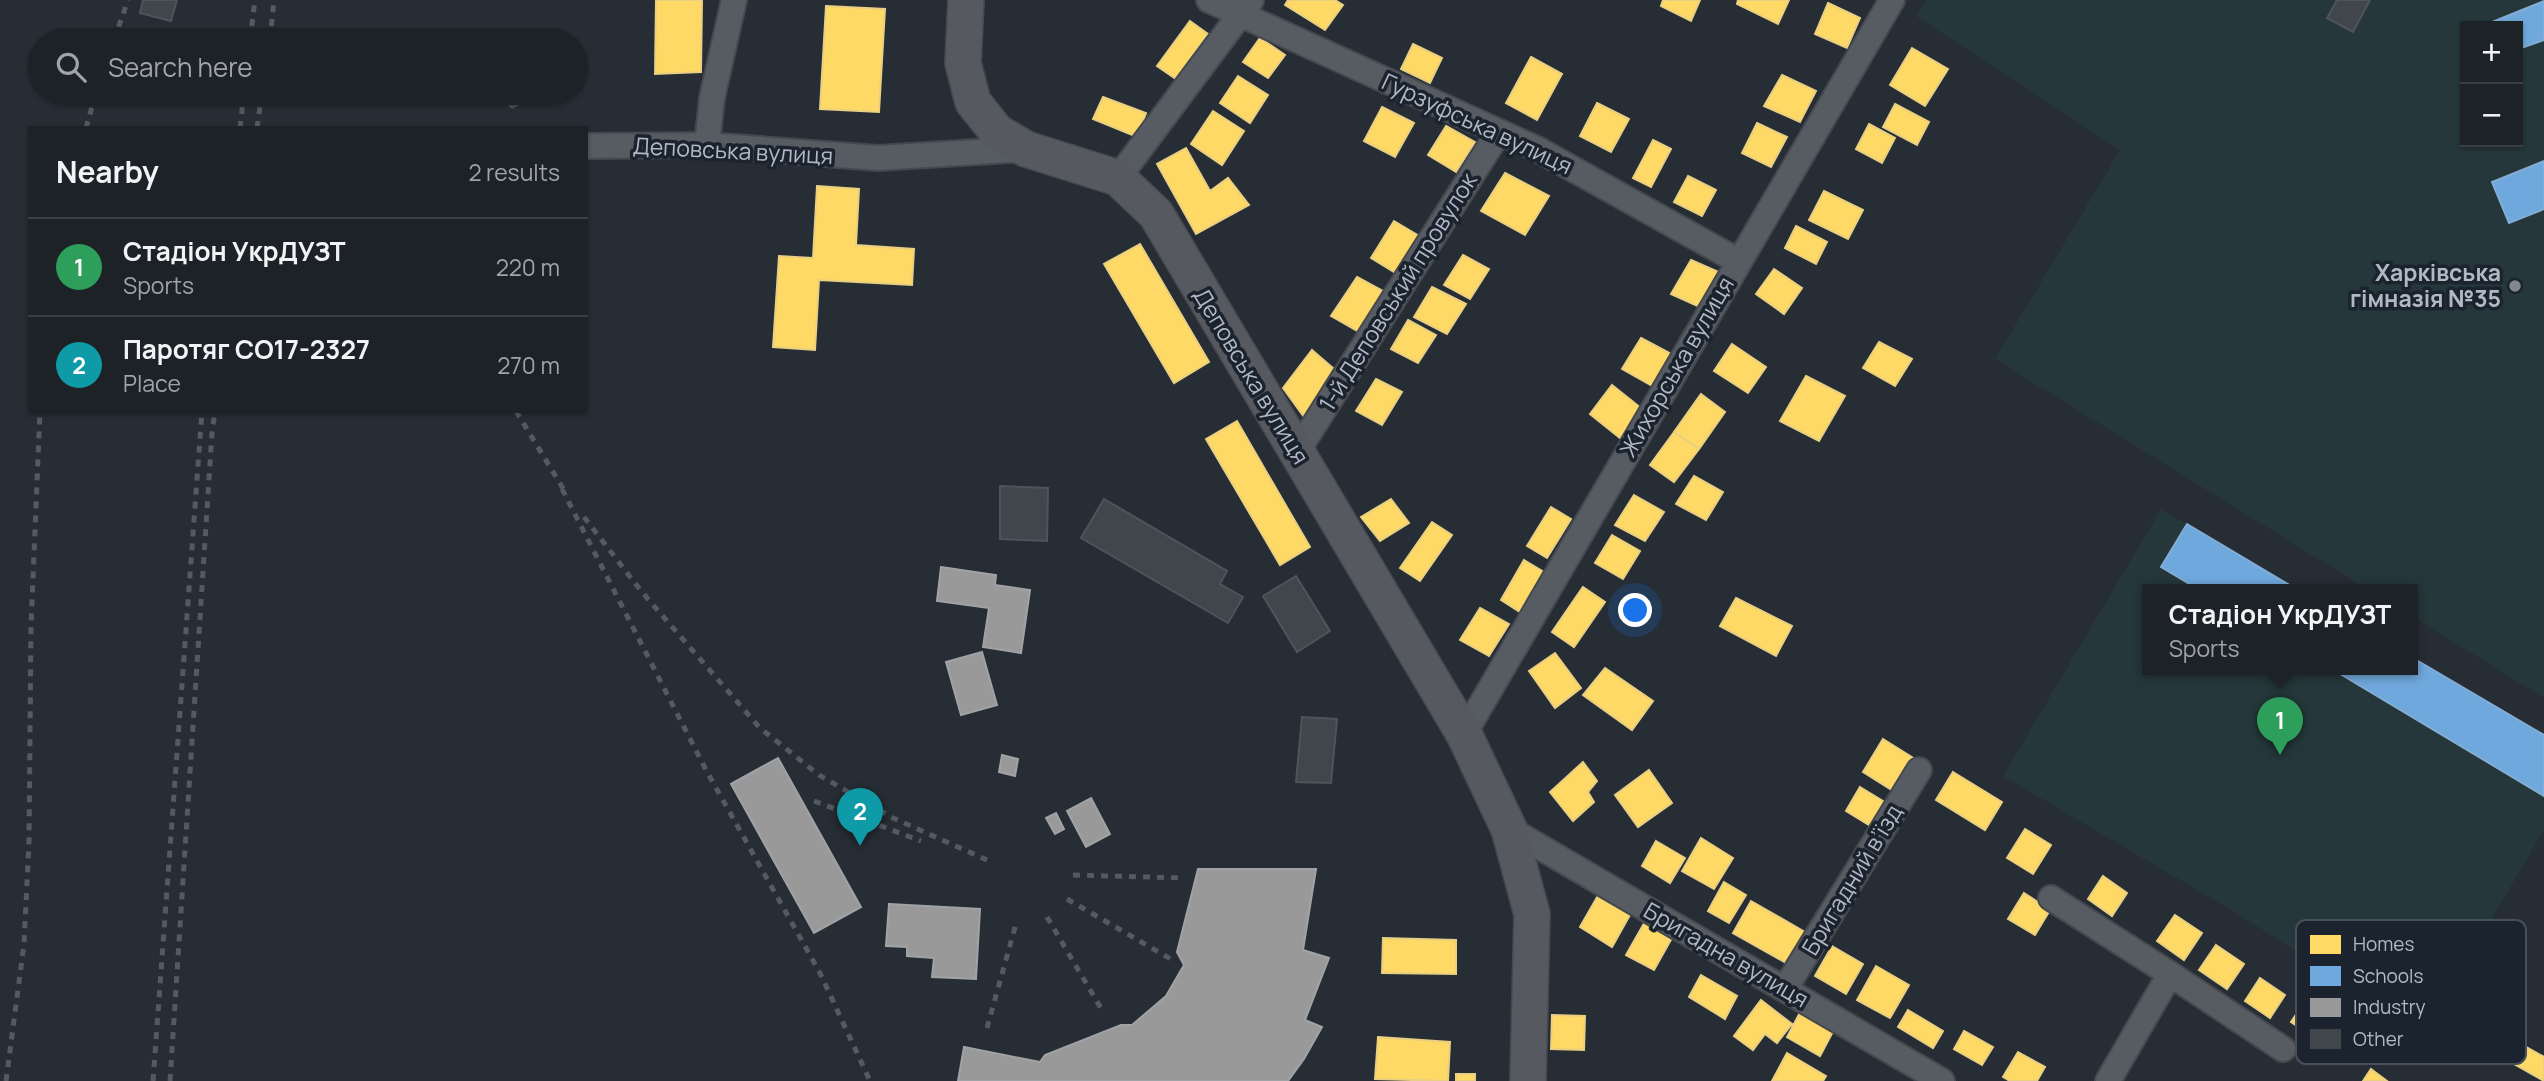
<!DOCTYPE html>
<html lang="en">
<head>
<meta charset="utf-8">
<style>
  :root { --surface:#1d2227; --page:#2a2f33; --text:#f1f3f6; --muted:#a0a4a7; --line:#3b3f44; --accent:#818892 }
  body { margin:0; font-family:Manrope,sans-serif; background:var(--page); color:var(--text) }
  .controls { position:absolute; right:21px; top:21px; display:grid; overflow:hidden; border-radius:0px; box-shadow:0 2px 5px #0004 }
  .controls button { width:63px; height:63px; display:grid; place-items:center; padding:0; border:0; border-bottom:2px solid var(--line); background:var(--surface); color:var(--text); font:35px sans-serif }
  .you { position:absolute; left:1636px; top:611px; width:24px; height:24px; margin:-18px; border:5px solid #fff; border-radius:50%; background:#1a73e8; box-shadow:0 0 0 10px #1a73e833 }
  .badge { display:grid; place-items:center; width:46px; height:46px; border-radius:50%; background:var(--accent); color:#fff; font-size:23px; font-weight:700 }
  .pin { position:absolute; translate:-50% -58px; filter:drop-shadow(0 2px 4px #0008) }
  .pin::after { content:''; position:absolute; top:37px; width:24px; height:21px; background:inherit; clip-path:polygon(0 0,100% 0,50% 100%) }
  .popup { position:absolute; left:2142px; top:584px; width:276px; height:91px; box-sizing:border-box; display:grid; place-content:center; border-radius:0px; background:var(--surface); filter:drop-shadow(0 2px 5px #0005); font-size:23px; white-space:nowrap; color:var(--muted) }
  .popup b { font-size:26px; color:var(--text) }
  .popup::after { content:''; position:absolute; left:50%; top:100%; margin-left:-14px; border:14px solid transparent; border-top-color:var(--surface) }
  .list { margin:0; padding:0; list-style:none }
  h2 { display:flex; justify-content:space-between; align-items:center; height:91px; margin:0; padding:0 28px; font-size:30px }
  h2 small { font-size:23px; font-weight:400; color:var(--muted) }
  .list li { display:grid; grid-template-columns:46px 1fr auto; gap:21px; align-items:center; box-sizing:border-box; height:98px; padding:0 28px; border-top:2px solid var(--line) }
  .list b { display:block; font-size:26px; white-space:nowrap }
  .list p { margin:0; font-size:23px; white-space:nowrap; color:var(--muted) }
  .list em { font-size:23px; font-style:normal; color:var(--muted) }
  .icon { flex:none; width:38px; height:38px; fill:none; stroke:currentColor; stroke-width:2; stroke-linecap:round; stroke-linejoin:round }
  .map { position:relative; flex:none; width:2544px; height:1081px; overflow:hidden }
  .search { position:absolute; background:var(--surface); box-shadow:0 2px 5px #0004; left:28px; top:28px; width:560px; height:77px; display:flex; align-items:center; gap:18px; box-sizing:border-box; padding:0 24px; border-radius:38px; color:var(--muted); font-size:26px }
  .panel { position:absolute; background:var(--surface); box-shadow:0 2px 5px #0004; left:28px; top:126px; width:560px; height:287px; border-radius:0px }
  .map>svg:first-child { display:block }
  .green { fill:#25373a; fill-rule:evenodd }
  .homes { fill:#ffd966; stroke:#e8cf82; stroke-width:2 }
  .schools { fill:#6fa8dc; stroke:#83add5; stroke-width:2 }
  .industry { fill:#999; stroke:#a0a3a6; stroke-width:2 }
  .building { fill:#41464d; stroke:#4f545b; stroke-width:2 }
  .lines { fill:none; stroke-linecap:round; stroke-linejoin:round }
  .street-casing { stroke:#45494f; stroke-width:28 }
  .secondary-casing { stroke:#45494f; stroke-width:38 }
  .street { stroke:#575b62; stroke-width:24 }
  .secondary { stroke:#565a60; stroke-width:35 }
  .rail { stroke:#565a60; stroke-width:5; stroke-dasharray:7 7; stroke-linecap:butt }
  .poi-dot { fill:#818892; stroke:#1b232e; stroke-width:2.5 }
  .labels { text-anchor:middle; stroke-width:7; stroke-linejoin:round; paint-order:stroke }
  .street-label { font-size:23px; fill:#b1b9c5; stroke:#1b232e }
  .poi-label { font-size:23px; font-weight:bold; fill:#b1b9c5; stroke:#1b232e; text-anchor:end }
  .key { fill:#1b232e; stroke:#48505b; stroke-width:2 }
  .key-label { font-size:19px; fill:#b1b9c5 }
</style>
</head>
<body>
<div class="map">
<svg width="2544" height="1081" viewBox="0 0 2544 1081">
  <rect width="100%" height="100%" fill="#272d34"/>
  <path class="green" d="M1926 0H2544V698L2413 617V589H2367L1995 359 2120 150 1916 16ZM2465 26H2518V142H2465Z
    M2161 509 2296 589H2147V669H2413V658L2544 735V830L2428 1027 2326 967 2311 961 2238 914 2003 776Z"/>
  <path class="homes" d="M656 0H702L701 72 655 74Z
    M1288 0H1335L1343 5 1325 30 1285 5Z
    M1663 0H1700L1691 21 1661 6Z
    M1738 0H1789L1778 24 1737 4Z
    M1828 3 1860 18 1847 48 1815 34Z
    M826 6 885 9 879 112 820 109Z
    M1190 21 1208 34 1176 79 1157 66Z
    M1260 38 1285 55 1268 78 1243 62Z
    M1413 44 1442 58 1430 83 1401 69Z
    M1912 48 1948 69 1925 106 1890 85Z
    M1531 57 1562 74 1537 120 1506 103Z
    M1782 75 1816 91 1800 122 1764 106Z
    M1238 76 1268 95 1250 123 1220 103Z
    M1103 97 1146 113 1137 137 1093 119Z
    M1597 103 1629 119 1611 152 1580 136Z
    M1895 104 1929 122 1917 145 1883 127Z
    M1382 107 1414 123 1395 157 1364 141Z
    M1213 111 1244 131 1222 165 1191 144Z
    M1757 123 1787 137 1771 167 1742 153Z
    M1869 124 1895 138 1882 163 1856 149Z
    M1446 126 1475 142 1456 172 1428 155Z
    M1653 140 1671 149 1651 187 1633 178Z
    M1186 148 1210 191 1228 178 1249 205 1196 234 1157 164Z
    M1505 173 1549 196 1525 235 1481 211Z
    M1688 176 1716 190 1702 216 1674 202Z
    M817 186 859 189 856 245 914 249 912 285 819 280 815 350 773 347 779 256 813 258Z
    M1824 191 1863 210 1848 239 1809 220Z
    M1394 221 1421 237 1399 275 1371 258Z
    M1796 226 1827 242 1816 264 1785 248Z
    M1140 244 1209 362 1174 383 1104 264Z
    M1463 255 1489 269 1470 299 1444 285Z
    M1691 260 1723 274 1702 308 1671 294Z
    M1774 269 1802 288 1784 314 1756 294Z
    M1357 277 1385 292 1359 332 1331 316Z
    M1432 287 1466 304 1447 334 1414 317Z
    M1408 320 1436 335 1418 363 1391 349Z
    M1641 338 1673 355 1654 387 1622 369Z
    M1879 342 1912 359 1895 386 1863 368Z
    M1732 344 1766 367 1748 393 1714 371Z
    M1312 350 1334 369 1304 417 1283 388Z
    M1806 376 1845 396 1819 441 1780 421Z
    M1376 379 1402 392 1382 425 1356 411Z
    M1612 385 1642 409 1620 438 1590 414Z
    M1701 394 1725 412 1699 449 1674 432Z
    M1237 421 1310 547 1280 565 1206 439Z
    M1674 432 1699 449 1674 482 1650 465Z
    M1694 476 1723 492 1706 520 1676 504Z
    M1634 495 1664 512 1645 541 1615 525Z
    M1391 499 1409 523 1380 541 1361 517Z
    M1551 507 1571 519 1547 558 1527 546Z
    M1432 522 1452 535 1420 581 1400 568Z
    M1612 535 1640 551 1623 579 1595 563Z
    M1524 560 1544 572 1520 612 1501 600Z
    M1583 587 1605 602 1574 647 1552 632Z
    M1736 598 1792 626 1776 656 1720 626Z
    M1480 608 1509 624 1489 656 1460 640Z
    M1555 653 1581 688 1555 708 1529 671Z
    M1605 668 1653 701 1632 730 1583 695Z
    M1883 739 1915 759 1895 792 1863 772Z
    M1583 762 1597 781 1588 792 1594 802 1573 821 1550 792Z
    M1649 770 1672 803 1638 827 1615 795Z
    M1953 772 2002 802 1985 830 1936 800Z
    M1860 787 1888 804 1874 828 1846 811Z
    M2025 829 2051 845 2033 874 2007 858Z
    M1701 838 1733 858 1714 889 1682 871Z
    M1656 841 1685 858 1670 883 1642 866Z
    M2103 876 2127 893 2112 916 2088 899Z
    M1724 882 1746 895 1729 923 1708 911Z
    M2024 893 2050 910 2035 935 2008 919Z
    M1599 894 1631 913 1612 947 1580 927Z
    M1751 901 1805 932 1786 963 1733 933Z
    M2175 915 2202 933 2184 960 2157 941Z
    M1646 920 1673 936 1654 970 1626 955Z
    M1383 938 1456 940V974L1382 973Z
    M2216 945 2244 964 2227 989 2199 970Z
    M1832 946 1863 964 1846 994 1815 976Z
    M1876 966 1909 985 1890 1018 1857 1000Z
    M1701 975 1737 996 1725 1019 1689 997Z
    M2260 978 2285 995 2270 1018 2245 1001Z
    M2310 994 2337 1012 2318 1040 2291 1022Z
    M1761 1000 1792 1024 1777 1043 1765 1034 1753 1050 1734 1036Z
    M2363 1001 2388 1018 2371 1042 2346 1025Z
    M1803 1007 1836 1026 1820 1056 1787 1037Z
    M1908 1010 1943 1031 1933 1048 1898 1027Z
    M1552 1015 1585 1016 1584 1050 1551 1049Z
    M2475 1018 2544 1057V1081L2465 1036Z
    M1964 1031 1993 1047 1982 1065 1954 1049Z
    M1378 1037 1450 1042 1448 1081 1375 1079Z
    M2018 1052 2045 1067 2037 1081H2010L2003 1077Z
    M1787 1053 1826 1076 1823 1081H1772Z
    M2371 1069 2387 1081H2363Z
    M1456 1074H1475V1081H1456Z"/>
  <path class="schools" d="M2544 1V40L2518 49V26H2494L2492 22Z
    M2544 161V209L2509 223 2492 182Z
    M2187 524 2296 589H2198L2161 567Z
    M2413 658 2544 735V796L2332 669H2413Z"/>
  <path class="industry" d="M941 567 996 575 995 585 1030 590 1021 653 983 647 989 608 937 601Z
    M982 652 997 705 961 715 946 662Z
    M1002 755 1018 759 1015 776 999 772Z
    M778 758 861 907 814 933 731 784Z
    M1091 798 1110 834 1086 847 1067 811Z
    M1056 813 1064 829 1055 834 1046 818Z
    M1198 869H1316L1303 950 1329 958 1305 1020 1322 1027 1304 1059 1288 1081H958L964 1047 1040 1062 1045 1055 1121 1025H1132L1166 996 1184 965 1177 952Z
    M889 904 980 909 976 979 932 977 934 958 907 956V947L886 946Z"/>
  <path class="building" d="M143 0H177L171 21 140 13Z
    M2337 0H2370L2353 32 2327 18Z
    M499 93H524L528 99 512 108Z
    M1000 486 1048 488 1047 541 1000 539Z
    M1104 499 1227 571 1220 584 1243 597 1228 623 1081 538Z
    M1296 576 1330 631 1297 652 1263 596Z
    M1302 717 1337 719 1331 783 1296 782Z"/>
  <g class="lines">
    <g class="street-casing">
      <path id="street" d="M1209 0 1537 149 1738 261
        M707 145 712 98 734 0
        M586 146 707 145 878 158 1026 149
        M1118 178 1251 0
        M1297 452 1499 132
        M1464 734 1892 0
        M1509 829 1942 1081
        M2051 898 2170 974 2283 1049
        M1785 989 1919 770
        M2108 1081 2170 974"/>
    </g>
    <g class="secondary-casing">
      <path id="secondary" d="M966 0 963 63 973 102 997 132 1026 149 1118 178 1156 214 1464 734 1509 829 1532 914 1528 1081"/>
    </g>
    <use href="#street" class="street"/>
    <use href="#secondary" class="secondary"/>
    <path class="rail" d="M114 40 128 0
      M250 40 255 0
      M270 40 274 0
      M86 128 96 93
      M240 128 244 93
      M257 128 262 93
      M516 411 567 495
      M562 489 706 770 820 973 870 1081
      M584 517 641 591 760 728 819 775 893 818 987 860
      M814 801 921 841
      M1073 875 1185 878
      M1067 899 1176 962
      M1047 917 1102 1010
      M987 1028 1017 920
      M6 1081 24 944 29 842 31 626 40 411
      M153 1081 202 411
      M170 1081 212 433 215 411"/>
  </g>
  <circle class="poi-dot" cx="2515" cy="286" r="7"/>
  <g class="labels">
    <g class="street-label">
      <text transform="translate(1477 124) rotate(25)" y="8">Гурзуфська вулиця</text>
      <text transform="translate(733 151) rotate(3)" y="8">Деповська вулиця</text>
      <text transform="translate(1398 292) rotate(-58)" y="8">1-й Деповський провулок</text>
      <text transform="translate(1677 367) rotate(-60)" y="8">Жихорська вулиця</text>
      <text transform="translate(1251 376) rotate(59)" y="8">Деповська вулиця</text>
      <text transform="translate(1852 880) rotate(-59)" y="8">Бригадний в’їзд</text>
      <text transform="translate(1726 955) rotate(30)" y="8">Бригадна вулиця</text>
    </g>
    <g class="poi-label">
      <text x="2501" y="281">Харківська<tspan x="2501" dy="26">гімназія №35</tspan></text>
    </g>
  </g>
  <rect x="2296" y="920" width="230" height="144" rx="10" class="key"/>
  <rect x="2310" y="935" width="31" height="19" fill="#ffd966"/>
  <rect x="2310" y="966" width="31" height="20" fill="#6fa8dc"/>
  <rect x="2310" y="998" width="31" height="19" fill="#999"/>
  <rect x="2310" y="1029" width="31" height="20" fill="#41464d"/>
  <g class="key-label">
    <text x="2353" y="951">Homes</text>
    <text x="2353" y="983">Schools</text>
    <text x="2353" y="1014">Industry</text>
    <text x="2353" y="1046">Other</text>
  </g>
</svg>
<div class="controls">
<button>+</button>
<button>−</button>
</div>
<div class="you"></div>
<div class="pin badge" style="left:2280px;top:755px;background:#2e9e5b">1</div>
<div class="popup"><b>Стадіон УкрДУЗТ</b>Sports</div>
<div class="pin badge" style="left:860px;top:846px;background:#0f9aa8">2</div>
<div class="search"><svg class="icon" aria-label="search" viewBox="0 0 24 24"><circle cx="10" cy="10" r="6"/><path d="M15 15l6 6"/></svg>Search here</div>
<section class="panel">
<h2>Nearby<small>2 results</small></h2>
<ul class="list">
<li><span class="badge" style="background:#2e9e5b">1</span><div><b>Стадіон УкрДУЗТ</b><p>Sports</p></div><em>220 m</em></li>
<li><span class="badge" style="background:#0f9aa8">2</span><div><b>Паротяг СО17-2327</b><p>Place</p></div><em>270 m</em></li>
</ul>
</section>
</div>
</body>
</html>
